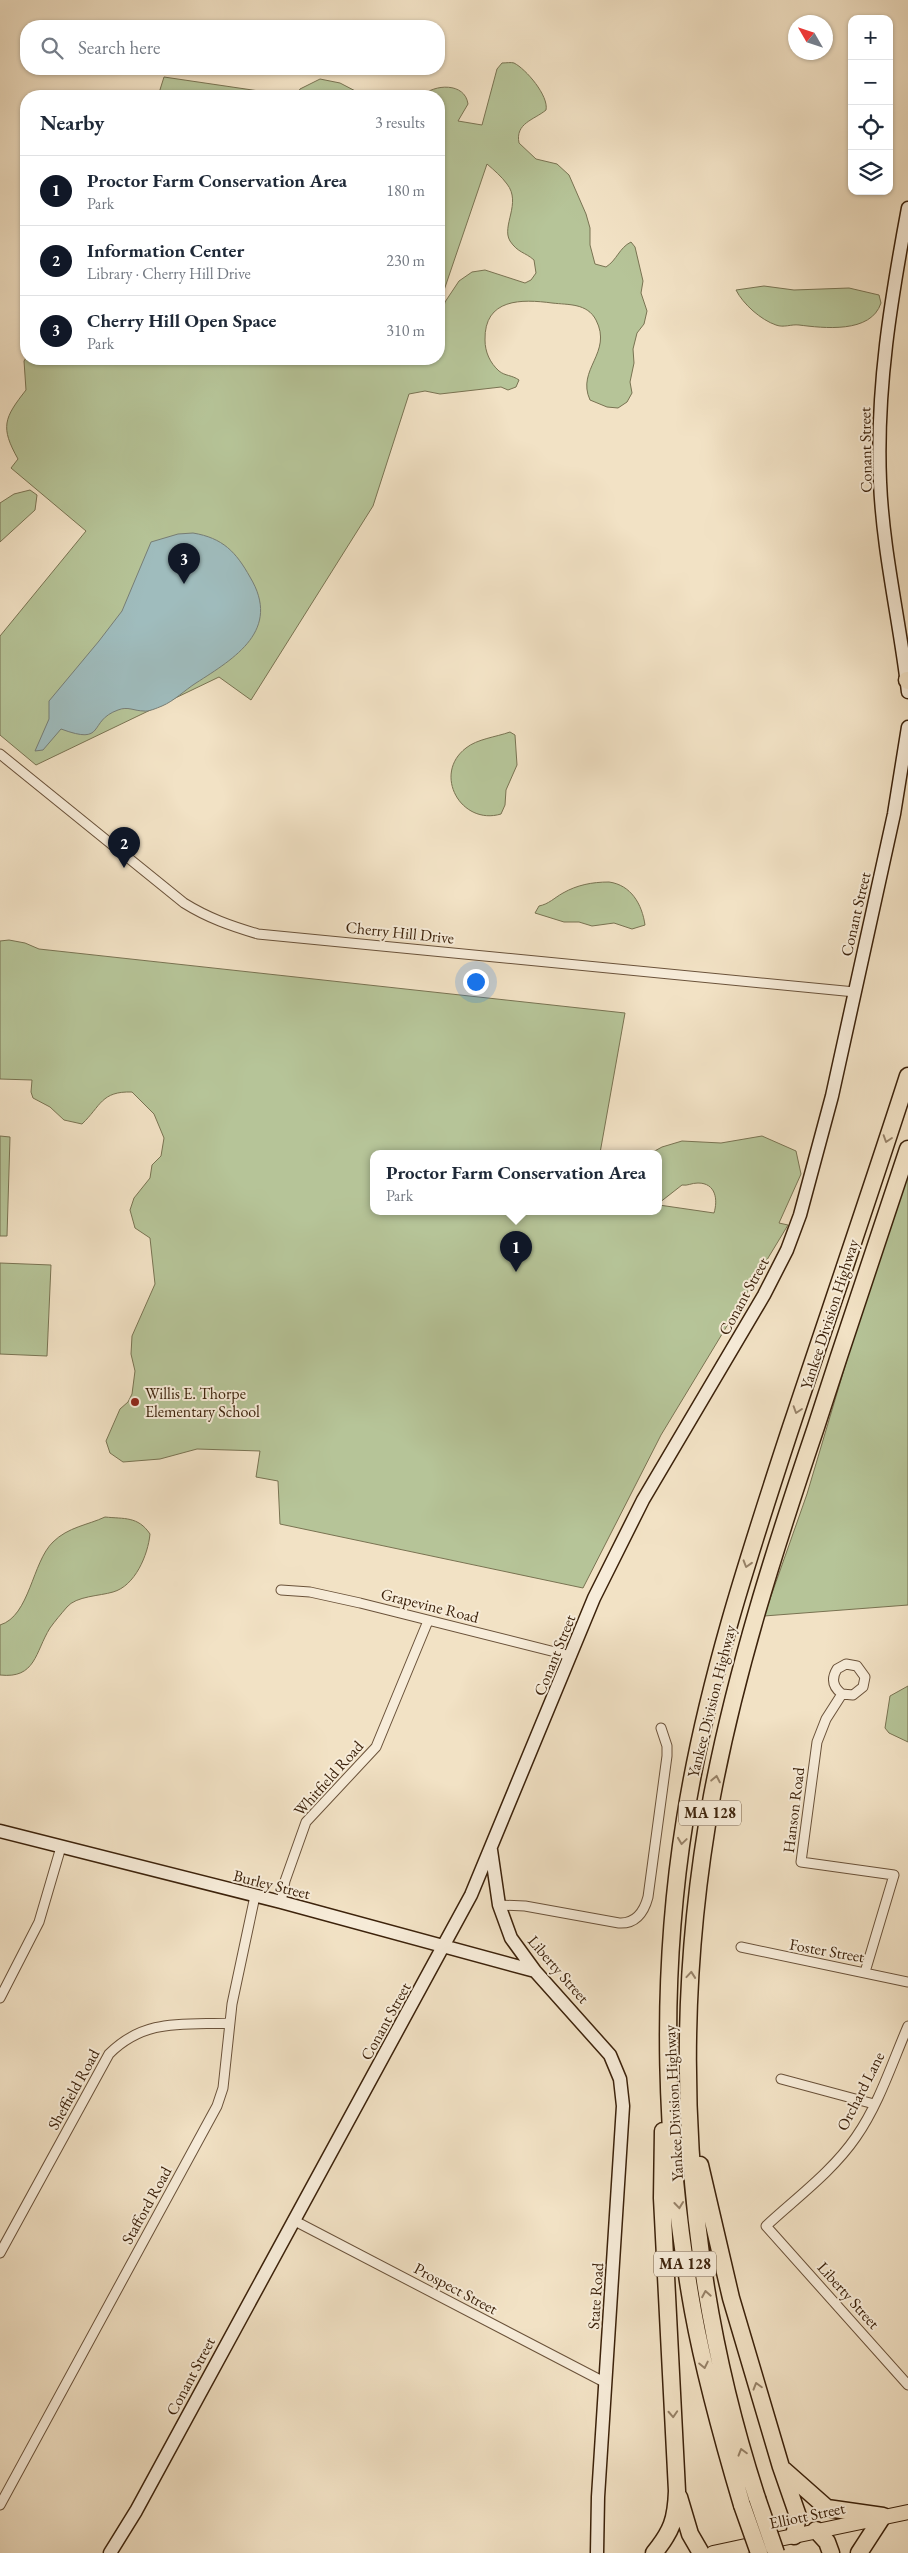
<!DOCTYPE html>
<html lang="en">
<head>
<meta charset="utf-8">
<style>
  :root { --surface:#fff; --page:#f6f6f7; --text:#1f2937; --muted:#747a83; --line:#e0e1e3; --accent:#111827 }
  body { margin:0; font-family:"EB Garamond",serif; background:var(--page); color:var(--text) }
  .controls { position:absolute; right:15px; top:15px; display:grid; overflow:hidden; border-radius:10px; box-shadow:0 1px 4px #0004 }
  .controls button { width:45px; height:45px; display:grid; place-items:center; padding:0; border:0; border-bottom:1px solid var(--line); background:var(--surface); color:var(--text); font:25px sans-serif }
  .compass { position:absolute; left:788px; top:15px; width:45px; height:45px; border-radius:50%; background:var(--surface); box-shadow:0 1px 4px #0004; rotate:309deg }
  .you { position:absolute; left:475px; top:981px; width:18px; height:18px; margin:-12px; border:4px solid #fff; border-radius:50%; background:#1a73e8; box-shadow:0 0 0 8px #1a73e833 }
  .badge { display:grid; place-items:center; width:32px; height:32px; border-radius:50%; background:var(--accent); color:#fff; font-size:16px; font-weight:700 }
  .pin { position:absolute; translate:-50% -41px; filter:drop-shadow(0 1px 2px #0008) }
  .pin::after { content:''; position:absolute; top:26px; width:18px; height:15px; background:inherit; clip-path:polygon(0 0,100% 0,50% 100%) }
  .popup { position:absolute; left:370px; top:1150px; width:292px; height:65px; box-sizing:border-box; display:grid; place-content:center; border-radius:10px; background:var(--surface); filter:drop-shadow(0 1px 4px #0005); font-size:16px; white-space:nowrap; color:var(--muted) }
  .popup b { font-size:19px; color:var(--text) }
  .popup::after { content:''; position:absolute; left:50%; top:100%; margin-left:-10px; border:10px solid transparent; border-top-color:var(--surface) }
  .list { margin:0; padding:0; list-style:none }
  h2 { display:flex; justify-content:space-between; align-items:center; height:65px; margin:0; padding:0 20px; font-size:21px }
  h2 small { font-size:16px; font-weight:400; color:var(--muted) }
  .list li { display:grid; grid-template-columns:32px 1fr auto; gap:15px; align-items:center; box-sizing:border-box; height:70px; padding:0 20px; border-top:1px solid var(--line) }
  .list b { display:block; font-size:19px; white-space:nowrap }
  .list p { margin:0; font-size:16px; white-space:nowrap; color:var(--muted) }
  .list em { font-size:16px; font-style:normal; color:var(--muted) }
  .icon { flex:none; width:28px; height:28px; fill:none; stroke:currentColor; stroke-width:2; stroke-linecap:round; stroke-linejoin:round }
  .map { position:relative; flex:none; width:908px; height:2553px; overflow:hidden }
  .search { position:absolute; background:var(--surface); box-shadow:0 1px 4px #0004; left:20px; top:20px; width:425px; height:55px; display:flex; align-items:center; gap:12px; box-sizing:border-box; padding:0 18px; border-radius:20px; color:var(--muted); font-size:19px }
  .panel { position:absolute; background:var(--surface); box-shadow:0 1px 4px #0004; left:20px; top:90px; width:425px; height:275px; border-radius:20px }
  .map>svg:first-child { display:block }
  .green { fill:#b6c498; stroke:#797352 }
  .water { fill:#9fbcbd; stroke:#777e76 }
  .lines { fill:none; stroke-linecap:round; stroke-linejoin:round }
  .minor-casing { stroke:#6a523a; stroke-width:11 }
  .secondary-casing { stroke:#3c220b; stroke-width:15 }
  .primary-casing { stroke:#3c220b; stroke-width:16 }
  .motorway-casing { stroke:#3c220b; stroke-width:19 }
  .minor { stroke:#f7ecd9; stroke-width:9 }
  .secondary { stroke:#f7ecd9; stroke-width:12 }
  .primary { stroke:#f2e2c5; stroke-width:14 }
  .motorway { stroke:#f2e2c5; stroke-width:16 }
  .motorway-bridge-casing { stroke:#3c220b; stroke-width:19; stroke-linecap:butt }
  .motorway-bridge { stroke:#f2e2c5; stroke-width:16 }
  .oneway { stroke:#978268 }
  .poi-dot { fill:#8f2418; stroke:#f7ecd9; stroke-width:2 }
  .labels { text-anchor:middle; stroke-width:4; stroke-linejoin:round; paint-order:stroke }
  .shield { fill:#f7ecd9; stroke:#745f49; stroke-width:1 }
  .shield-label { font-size:15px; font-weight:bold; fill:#3c220b }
  .street-label { font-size:16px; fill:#3c220b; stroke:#f7ecd9 }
  .poi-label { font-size:16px; fill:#3c220b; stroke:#f7ecd9; text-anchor:start }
</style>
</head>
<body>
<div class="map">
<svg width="908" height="2553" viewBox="0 0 908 2553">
  <rect width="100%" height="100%" fill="#f2e2c5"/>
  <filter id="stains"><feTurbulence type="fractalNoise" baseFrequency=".004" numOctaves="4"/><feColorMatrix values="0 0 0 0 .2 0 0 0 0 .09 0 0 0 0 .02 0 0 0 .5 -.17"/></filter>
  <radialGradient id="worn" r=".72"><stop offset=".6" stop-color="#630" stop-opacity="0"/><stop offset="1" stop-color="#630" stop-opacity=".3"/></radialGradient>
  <path class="green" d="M502 63C506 63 511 62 514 63 526 69 549 96 546 110 534 120 515 123 519 143L536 159 557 164 569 175 586 214 590 228V245L595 264 606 267C617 260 619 248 631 242L635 247 643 281 641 293 647 311 644 324 637 333 633 349 634 363 630 382 632 393 627 402 618 408 607 407 590 400C576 369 613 353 596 320 587 303 569 305 552 303 522 299 484 298 485 340 485 352 490 363 499 371 505 376 512 375 519 380L516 387 508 390 501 387 440 394 425 391 409 394 373 506 251 700 219 677 36 765 0 735V636L86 531 11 468 18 459C0 427 4 418 26 390L24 361 26 358 439 359V327L445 302 459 281 472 272 485 270 525 283 531 280 536 273 534 260C525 252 518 253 510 241 501 226 522 203 507 184 502 177 494 170 487 164L439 305V96H422C434 84 465 82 468 104L458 121 482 125 497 69Z
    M164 77 293 96H158Z
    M320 79 340 83 365 96H296L300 89Z
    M764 286 794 290 849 288 879 295 881 303C871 334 823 328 799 325 791 324 784 328 776 325 761 320 743 304 736 290Z
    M30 490 37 495 35 510 0 542V503L14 494Z
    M510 732 515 735 517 765 506 790 505 805 501 814C461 826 432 774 466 748 477 739 496 737 510 732Z
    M609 882C631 885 642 904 645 925L632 929 614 923 592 926 579 922H564L535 913 539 906C549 904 554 898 563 893 577 885 592 882 609 882Z
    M9 940 25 943 39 949 625 1013 600 1153H374V1211H658L659 1205 714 1213C718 1200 716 1183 698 1183 691 1183 688 1186 682 1185L659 1203 658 1153H651L662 1147 682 1141 721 1143 762 1136 796 1151 801 1174 779 1223 788 1225 661 1435 583 1588 280 1524 278 1481 256 1477 260 1451 197 1449 160 1459 123 1462 110 1453 106 1441 120 1409 128 1402 132 1394 135 1371 131 1354 132 1336 155 1284 150 1238 135 1228 130 1210 134 1198 150 1178 152 1165 161 1156 164 1138 154 1114 132 1092C101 1091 101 1106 82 1124L64 1120 50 1107 33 1098 31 1092 32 1080 0 1079V941Z
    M0 1136 10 1137 7 1236H0Z
    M908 1168V1605L764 1616 807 1494 854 1336Z
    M0 1263 51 1265 47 1356 0 1354Z
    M105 1517C124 1519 138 1516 150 1534 148 1555 135 1586 113 1592 100 1596 76 1596 67 1607 61 1614 55 1621 50 1628 35 1652 36 1679 0 1675V1625C30 1616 32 1562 53 1542 68 1527 88 1525 105 1517Z
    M908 1686V1742L889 1733 885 1728 890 1696Z"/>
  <path class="water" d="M193 533C223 538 236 552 250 577 282 630 235 658 196 683 185 690 174 701 162 706 157 708 148 712 144 711 134 711 128 706 118 710 87 721 107 746 61 729L43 750 35 751 49 719V701L99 641 122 611 151 542 178 534Z"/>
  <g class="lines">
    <g class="minor-casing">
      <path id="minor" d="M0 754 184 903C208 918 231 926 258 934L855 992
        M281 1590 310 1592 360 1603 571 1656
        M842 1694C833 1687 831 1679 837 1669L846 1664 857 1666 865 1677 863 1687 853 1695 842 1694 826 1719 817 1742 801 1862 894 1875 865 1972
        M281 1902 285 1881 306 1822 376 1747 428 1621
        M499 1905 525 1906 619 1923C636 1924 644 1912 648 1897L667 1756V1746L661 1728
        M741 1947 908 1982
        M0 1998 39 1922 61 1847
        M908 2026C892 2063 879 2104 856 2137 832 2172 796 2198 766 2226L908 2385
        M781 2079 874 2104
        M293 2220 606 2383
        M0 2253 109 2054C145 2018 183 2025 230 2023
        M0 2505 217 2106 223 2088 232 2004 255 1896"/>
    </g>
    <g class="secondary-casing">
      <path id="secondary" d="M908 208C891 299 876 389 880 482 883 553 900 622 908 692
        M0 1831 281 1902 535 1971
        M491 1850 499 1905 511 1938 535 1971 610 2055 620 2079 623 2106 598 2497 597 2553
        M110 2553 136 2511 471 1895 594 1598 643 1500 764 1295 787 1250 800 1215 832 1096 894 814 908 727"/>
    </g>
    <g class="primary-casing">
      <path id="primary" d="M713 2553 908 2512"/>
    </g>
    <g class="motorway-casing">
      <path id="motorway" d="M907 680 908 681
        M700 2165 731 2298 781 2467 798 2516 794 2536
        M784 2470 827 2508 883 2516 859 2553
        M679 2497 690 2534 701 2553
        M757 2498C683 2271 669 2031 712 1796 736 1670 775 1548 816 1427 846 1334 877 1241 908 1149
        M742 2505C723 2441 705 2377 693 2311 664 2150 659 1981 685 1819 706 1685 749 1555 791 1427 830 1310 870 1194 908 1076
        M816 2530 827 2542 831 2553
        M654 2553C672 2531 676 2519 677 2491L662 2198 663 2131"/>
    </g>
    <use href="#minor" class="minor"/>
    <use href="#secondary" class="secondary"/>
    <use href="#primary" class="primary"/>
    <use href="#motorway" class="motorway"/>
    <g class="motorway-bridge-casing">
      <path id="motorway-bridge" d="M757 2498 776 2553
        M742 2505 759 2553"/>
    </g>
    <use href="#motorway-bridge" class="motorway-bridge"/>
  </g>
  <defs><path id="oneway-chevron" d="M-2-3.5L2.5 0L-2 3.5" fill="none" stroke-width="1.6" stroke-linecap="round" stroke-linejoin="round" transform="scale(1.25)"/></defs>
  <g class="oneway">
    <use href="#oneway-chevron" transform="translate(887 1139) rotate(108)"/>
    <use href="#oneway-chevron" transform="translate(797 1410) rotate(108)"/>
    <use href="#oneway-chevron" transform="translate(747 1564) rotate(107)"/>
    <use href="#oneway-chevron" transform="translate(716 1779) rotate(-79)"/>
    <use href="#oneway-chevron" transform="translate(682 1841) rotate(98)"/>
    <use href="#oneway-chevron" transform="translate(691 1975) rotate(-85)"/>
    <use href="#oneway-chevron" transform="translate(679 2205) rotate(84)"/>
    <use href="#oneway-chevron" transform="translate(706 2294) rotate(-100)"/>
    <use href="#oneway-chevron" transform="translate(704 2365) rotate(78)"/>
    <use href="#oneway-chevron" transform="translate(757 2386) rotate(-106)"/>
    <use href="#oneway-chevron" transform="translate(673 2414) rotate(87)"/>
    <use href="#oneway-chevron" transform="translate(742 2452) rotate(-106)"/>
  </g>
  <circle class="poi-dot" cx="135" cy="1402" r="5"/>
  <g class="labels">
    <g class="shield">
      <rect x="679" y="1800.5" width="62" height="25" rx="4"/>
      <rect x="654" y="2251.5" width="62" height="25" rx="4"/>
    </g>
    <g class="shield-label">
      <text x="710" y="1818">MA 128</text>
      <text x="685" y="2269">MA 128</text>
    </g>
    <g class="street-label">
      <text transform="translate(865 450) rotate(-91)" y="6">Conant Street</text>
      <text transform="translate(855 914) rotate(-77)" y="6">Conant Street</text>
      <text transform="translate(400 932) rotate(6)" y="6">Cherry Hill Drive</text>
      <text transform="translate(743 1296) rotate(-61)" y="6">Conant Street</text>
      <text transform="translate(829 1314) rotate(-72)" y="6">Yankee Division Highway</text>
      <text transform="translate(430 1605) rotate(14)" y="6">Grapevine Road</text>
      <text transform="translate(554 1655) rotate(-68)" y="6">Conant Street</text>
      <text transform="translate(711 1701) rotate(-76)" y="6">Yankee Division Highway</text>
      <text transform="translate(328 1778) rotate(-48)" y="6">Whitfield Road</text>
      <text transform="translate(793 1810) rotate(-83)" y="6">Hanson Road</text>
      <text transform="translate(272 1884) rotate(14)" y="6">Burley Street</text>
      <text transform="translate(827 1950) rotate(10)" y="6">Foster Street</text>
      <text transform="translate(559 1969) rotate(49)" y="6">Liberty Street</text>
      <text transform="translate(385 2021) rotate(-61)" y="6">Conant Street</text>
      <text transform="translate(73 2089) rotate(-61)" y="6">Sheffield Road</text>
      <text transform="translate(860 2091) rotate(-63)" y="6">Orchard Lane</text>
      <text transform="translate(673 2103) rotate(-93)" y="6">Yankee Division Highway</text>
      <text transform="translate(146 2205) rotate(-61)" y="6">Stafford Road</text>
      <text transform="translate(456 2288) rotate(28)" y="6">Prospect Street</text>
      <text transform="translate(849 2295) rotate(48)" y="6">Liberty Street</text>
      <text transform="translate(595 2296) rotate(-86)" y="6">State Road</text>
      <text transform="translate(190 2376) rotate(-62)" y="6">Conant Street</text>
      <text transform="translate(807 2515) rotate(-12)" y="6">Elliott Street</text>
    </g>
    <g class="poi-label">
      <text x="145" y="1399">Willis E. Thorpe<tspan x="145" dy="18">Elementary School</tspan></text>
    </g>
  </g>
  <rect width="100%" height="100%" filter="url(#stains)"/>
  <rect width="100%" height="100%" fill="url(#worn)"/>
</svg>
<div class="controls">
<button>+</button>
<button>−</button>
<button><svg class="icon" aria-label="locate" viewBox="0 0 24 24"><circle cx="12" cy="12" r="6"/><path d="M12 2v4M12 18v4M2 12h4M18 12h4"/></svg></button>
<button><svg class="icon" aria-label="layers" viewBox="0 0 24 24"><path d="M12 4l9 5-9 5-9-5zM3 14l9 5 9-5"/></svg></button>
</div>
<svg class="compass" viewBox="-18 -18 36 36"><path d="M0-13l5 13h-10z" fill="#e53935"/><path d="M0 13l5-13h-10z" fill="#747a83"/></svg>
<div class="you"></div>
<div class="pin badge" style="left:516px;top:1272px">1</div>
<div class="popup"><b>Proctor Farm Conservation Area</b>Park</div>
<div class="pin badge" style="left:124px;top:868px">2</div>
<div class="pin badge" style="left:184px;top:584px">3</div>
<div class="search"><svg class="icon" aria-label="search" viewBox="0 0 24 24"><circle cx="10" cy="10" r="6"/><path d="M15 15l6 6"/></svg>Search here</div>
<section class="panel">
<h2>Nearby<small>3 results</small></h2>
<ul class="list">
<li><span class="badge">1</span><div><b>Proctor Farm Conservation Area</b><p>Park</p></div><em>180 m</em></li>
<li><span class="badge">2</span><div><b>Information Center</b><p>Library · Cherry Hill Drive</p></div><em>230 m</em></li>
<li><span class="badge">3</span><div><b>Cherry Hill Open Space</b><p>Park</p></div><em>310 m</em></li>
</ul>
</section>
</div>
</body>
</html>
